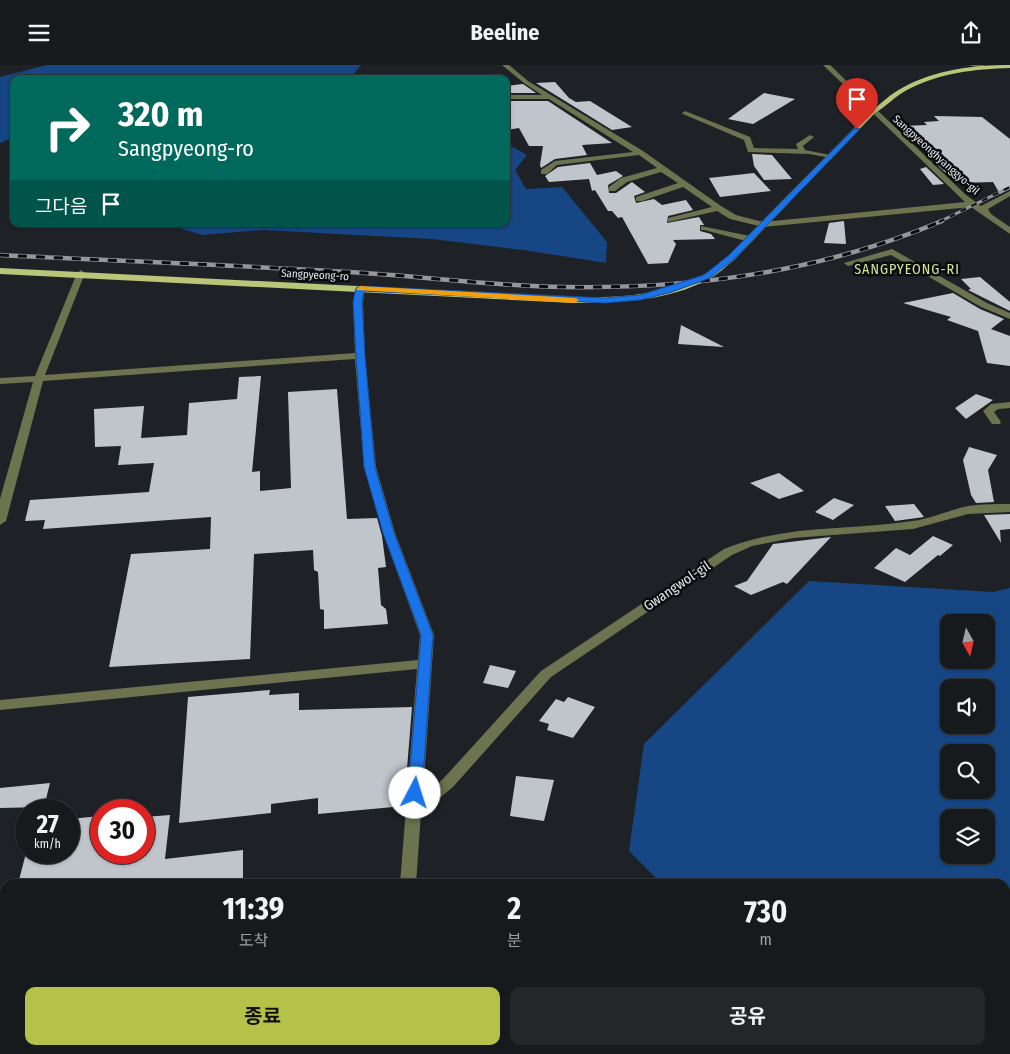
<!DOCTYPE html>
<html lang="ko">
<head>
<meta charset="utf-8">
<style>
	:root { --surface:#161a1d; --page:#23272a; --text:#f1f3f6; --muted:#9ea1a4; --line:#35383b; --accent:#b4c24a }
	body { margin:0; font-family:"Fira Sans Condensed","Noto Sans KR",sans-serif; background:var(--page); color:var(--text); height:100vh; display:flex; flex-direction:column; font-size:19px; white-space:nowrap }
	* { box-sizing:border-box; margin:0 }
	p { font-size:16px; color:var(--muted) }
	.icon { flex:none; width:28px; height:28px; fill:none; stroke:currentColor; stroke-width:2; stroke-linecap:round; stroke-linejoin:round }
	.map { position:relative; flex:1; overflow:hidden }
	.panel { position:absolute; left:0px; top:814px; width:1010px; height:176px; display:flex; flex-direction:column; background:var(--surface); border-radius:15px 15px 0 0; box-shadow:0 1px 4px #0004,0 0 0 1px var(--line) }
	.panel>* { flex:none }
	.banner { position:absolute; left:10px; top:10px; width:500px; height:152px; border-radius:10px; box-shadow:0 1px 4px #0004,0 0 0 1px var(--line); background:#00695c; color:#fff; overflow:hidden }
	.needle { width:32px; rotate:172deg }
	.fabs { position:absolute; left:940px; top:549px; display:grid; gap:10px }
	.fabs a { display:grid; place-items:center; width:55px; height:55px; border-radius:10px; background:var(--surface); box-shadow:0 1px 4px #0004,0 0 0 1px var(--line); font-size:25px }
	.speed { position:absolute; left:15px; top:734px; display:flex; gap:10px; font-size:25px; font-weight:700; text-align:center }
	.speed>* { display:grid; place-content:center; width:65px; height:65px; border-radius:50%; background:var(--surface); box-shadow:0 1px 4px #0004,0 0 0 1px var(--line); line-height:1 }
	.speed small { font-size:12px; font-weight:400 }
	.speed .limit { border:8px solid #d22; background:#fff; color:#111 }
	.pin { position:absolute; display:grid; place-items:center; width:42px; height:42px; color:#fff; margin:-51px -21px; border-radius:50% 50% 50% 0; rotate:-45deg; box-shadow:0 0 5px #0007 }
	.pin .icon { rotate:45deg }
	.me { position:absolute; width:55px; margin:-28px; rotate:5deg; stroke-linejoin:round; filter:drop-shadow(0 0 4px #0008) }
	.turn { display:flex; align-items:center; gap:18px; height:105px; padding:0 25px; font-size:22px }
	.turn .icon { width:65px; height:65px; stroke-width:2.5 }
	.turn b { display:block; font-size:35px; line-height:42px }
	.then { display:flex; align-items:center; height:48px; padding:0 25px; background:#0003; gap:10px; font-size:19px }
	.eta { display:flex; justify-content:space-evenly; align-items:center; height:85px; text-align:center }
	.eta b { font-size:30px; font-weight:700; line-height:35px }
	.primary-button { display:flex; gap:10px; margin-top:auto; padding:10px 25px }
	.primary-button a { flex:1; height:58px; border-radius:10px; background:var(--accent); color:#111; font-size:20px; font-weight:700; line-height:58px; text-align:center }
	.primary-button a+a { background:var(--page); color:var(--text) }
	header { display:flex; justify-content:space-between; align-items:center; height:65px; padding:0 25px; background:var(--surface); font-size:22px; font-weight:700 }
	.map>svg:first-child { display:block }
</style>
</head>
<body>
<header><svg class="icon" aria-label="menu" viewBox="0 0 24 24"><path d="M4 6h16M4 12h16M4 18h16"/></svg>Beeline<svg class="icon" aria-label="share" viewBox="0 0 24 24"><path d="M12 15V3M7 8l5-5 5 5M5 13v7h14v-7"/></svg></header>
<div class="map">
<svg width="1010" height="989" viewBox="0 0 1010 989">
	<rect width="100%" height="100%" fill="#1e2227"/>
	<path fill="#164684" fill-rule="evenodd" d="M 47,0 L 361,0 L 350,14 L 14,14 L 14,72 L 0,78 L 0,12 Z
		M 506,78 L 527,90 L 515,105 L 526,124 L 562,122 L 607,177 L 606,198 L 530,186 L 432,174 L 263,165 L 202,170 L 167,159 L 506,159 Z
		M 809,516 L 993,527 L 1010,523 L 1010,833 L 1005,835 L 1005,819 L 662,819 L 629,786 L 644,679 ZM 949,558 L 986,558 L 986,595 L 949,595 ZM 949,622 L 986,622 L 986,660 L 949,660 ZM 949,688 L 986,688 L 986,725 L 949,725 ZM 949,752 L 986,752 L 986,790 L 949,790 Z"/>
	<path fill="#c0c5cc" d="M 555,17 L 569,33 L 576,37 L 590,36 L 632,62 L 612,65 L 536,18 Z
		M 523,19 L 536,28 L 506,28 L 506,21 Z
		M 764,28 L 795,34 L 753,59 L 728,54 Z
		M 506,36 L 548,36 L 612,78 L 582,80 L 587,90 L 555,94 L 541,103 L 540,100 L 543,81 L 529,81 L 519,63 L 506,65 Z
		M 934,51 L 982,52 L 1010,74 L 1010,124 L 1000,129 L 993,117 L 957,118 L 935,98 L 940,96 L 902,61 L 927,60 L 924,57 L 939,56 Z
		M 752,89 L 772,90 L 792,114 L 764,115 L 754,101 Z
		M 590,98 L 597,110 L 616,106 L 623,111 L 608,120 L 609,128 L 616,128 L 632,117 L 645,127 L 634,131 L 636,138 L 654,134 L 662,140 L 686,135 L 693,145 L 668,151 L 667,158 L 699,152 L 704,160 L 700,160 L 700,166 L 711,169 L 715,174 L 673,175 L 676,179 L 668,198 L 648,199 L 622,152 L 618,153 L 612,146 L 608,146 L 595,125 L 592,126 L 589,114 L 549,117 L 545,111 L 558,102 Z
		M 926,102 L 944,119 L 933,120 L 920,104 Z
		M 754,108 L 771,126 L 720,132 L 709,113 Z
		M 844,156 L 846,179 L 824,178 L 829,158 Z
		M 980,212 L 1010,237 L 1010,246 L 968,225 L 971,224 L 961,214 Z
		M 953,228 L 980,244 L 1004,254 L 991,264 L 1010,271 L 1010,301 L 987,298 L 978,266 L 947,255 L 951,252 L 903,238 Z
		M 681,260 L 724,282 L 678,279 Z
		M 261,311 L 252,407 L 260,406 L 260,426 L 291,423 L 288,327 L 337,324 L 347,454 L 377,453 L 382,471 L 386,502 L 378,503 L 381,540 L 386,544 L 388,559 L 324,564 L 324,545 L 320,544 L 318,507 L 314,505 L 313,485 L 254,489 L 250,594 L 109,602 L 131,489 L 210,484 L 211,452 L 43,464 L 45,455 L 25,456 L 30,435 L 149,427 L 154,398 L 118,400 L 121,381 L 95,382 L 94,344 L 144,341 L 141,373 L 187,370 L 189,338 L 237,334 L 239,312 Z
		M 976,329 L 993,335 L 966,354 L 955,343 Z
		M 969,382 L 997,390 L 988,405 L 994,437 L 976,438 L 971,430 L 963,395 Z
		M 779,408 L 804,426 L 779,434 L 750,418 Z
		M 834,433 L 854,440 L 833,455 L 815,447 Z
		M 914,439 L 924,452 L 895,456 L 885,441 Z
		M 1010,449 L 1010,464 L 1000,465 L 1001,478 L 984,450 Z
		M 933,471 L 953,480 L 940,491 L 938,490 L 905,517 L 874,503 L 896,483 L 910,490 Z
		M 831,472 L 787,519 L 783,517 L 751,530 L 734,521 L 747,516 L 773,479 Z
		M 490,600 L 516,606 L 508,623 L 483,618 Z
		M 270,625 L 269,630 L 299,628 L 299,645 L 412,642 L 404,741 L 318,749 L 318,733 L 271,739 L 271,748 L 179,758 L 188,632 Z
		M 568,632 L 595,642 L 573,673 L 547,665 L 549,659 L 539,656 L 556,634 L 564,637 Z
		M 516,711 L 554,715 L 544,756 L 510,751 Z
		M 50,718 L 44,742 L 0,743 L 0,723 Z
		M 170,750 L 165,794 L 243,785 L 243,819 L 97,819 L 98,813 L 18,819 L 26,788 L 69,788 L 69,754 L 101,751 L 101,788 L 144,788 L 144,752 Z"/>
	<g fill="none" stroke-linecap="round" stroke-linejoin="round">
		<path fill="#6d724f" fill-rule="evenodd" d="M 502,0 L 509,0 L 528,16 L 643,86 L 721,141 L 736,150 L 763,157 L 965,137 L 823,0 L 830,0 L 966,130 L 981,141 L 1010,126 L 1010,131 L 988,144 L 991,149 L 1010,162 L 1010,169 L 971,142 L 763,162 L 730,154 L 717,146 L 668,157 L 668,153 L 712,142 L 683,122 L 642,136 L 636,136 L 636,132 L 678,118 L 661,107 L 627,117 L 615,126 L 609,126 L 609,122 L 621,113 L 657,103 L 639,90 L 557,100 L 547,109 L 541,109 L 541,105 L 555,96 L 633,87 L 549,34 L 506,34 L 506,30 L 542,30 L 524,18 Z
			M 968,0 L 983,0 L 987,2 L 984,4 Z
			M 685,46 L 750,72 L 754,83 L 798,84 L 796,79 L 810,70 L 814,72 L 803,81 L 805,85 L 835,91 L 831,93 L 809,89 L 748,87 L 744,75 L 683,49 L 682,48 Z
			M 701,161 L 750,171 L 754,174 L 750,177 L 704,165 L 701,165 Z
			M 892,184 L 987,238 L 1010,248 L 1010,254 L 981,242 L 891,190 L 848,201 L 844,198 Z
			M 81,205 L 85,208 L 45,310 L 355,288 L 353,237 L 357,221 L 365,223 L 363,237 L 365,291 L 376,402 L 395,468 L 434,570 L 423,730 L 443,714 L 541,606 L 724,484 C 785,459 848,466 912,456 C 931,454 949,445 968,441 C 982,439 996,439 1010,439 L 1010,447 L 968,449 L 913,464 L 793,473 L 752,481 L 732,490 L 551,612 L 453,722 L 421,748 L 416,819 L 400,819 L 417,604 L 0,645 L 0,635 L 418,595 L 420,570 L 383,468 L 364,402 L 355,294 L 43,316 L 6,456 L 0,460 L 0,434 L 33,317 L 0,319 L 0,313 L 35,311 L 77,208 Z
			M 1010,337 L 1010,343 L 998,344 L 994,347 L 1001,357 L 1000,359 L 992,359 L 983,346 L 991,339 Z
			M 0,966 L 5,966 L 5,982 L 0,982 Z
			M 428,985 L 448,985 L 449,989 L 429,989 Z"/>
		<path fill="#b9c579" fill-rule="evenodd" d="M 1010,0 L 1010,3 C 975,4 939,8 907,25 C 895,31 887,41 875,48 L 734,195 C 726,201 719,209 709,214 C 668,236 619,238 573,238 L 0,209 L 0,203 L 573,232 C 617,233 663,231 703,210 C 712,205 720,197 728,191 L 871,46 C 881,39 890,29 902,23 C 934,5 973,0 1010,0 Z"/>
		<g stroke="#94979b" stroke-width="3">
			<path id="rail-far1" d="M 939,157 L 1010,122"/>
		</g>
		<g stroke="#94979b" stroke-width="4.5">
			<path id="rail" d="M 0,190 C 116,196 233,200 349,207 C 420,211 492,221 563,222 C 694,224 821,207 942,156"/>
		</g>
		<use href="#rail-far1" stroke="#0a0b0e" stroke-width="2" stroke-dasharray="6" stroke-linecap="butt"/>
		<use href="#rail" stroke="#0a0b0e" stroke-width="3" stroke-dasharray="9" stroke-linecap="butt"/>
	</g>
	<path fill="#1a73e8" stroke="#114b97" d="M 855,63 L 860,64 L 734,194 L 710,213 L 672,227 L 640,235 L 605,238 L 364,226 L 362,237 L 365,291 L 375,402 L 394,468 L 433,570 L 422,728 L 420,731 L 410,731 L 408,728 L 421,570 L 383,468 L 364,402 L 356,291 L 353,237 L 356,223 L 360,221 L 605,233 L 640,230 L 704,210 L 728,191 Z"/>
	<path fill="#f59e0b" d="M 360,221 L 575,233 L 579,235 L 575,238 L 357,225 L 356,224 Z"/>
	<g text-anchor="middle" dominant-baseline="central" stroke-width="5" stroke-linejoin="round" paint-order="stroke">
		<g font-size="11" fill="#e6e8ec" stroke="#0a0b0e">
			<text transform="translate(936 90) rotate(42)">Sangpyeonghyanggyo-gil</text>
			<text transform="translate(315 210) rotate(3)">Sangpyeong-ro</text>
		</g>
		<g font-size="14" letter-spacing="1" fill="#d8e497" stroke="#0a0b0e">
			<text x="907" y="204">SANGPYEONG-RI</text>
		</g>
		<g font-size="14" fill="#e6e8ec" stroke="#0a0b0e">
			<text transform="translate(677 521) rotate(-34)">Gwangwol-gil</text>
		</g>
	</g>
</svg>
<div class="fabs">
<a><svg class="needle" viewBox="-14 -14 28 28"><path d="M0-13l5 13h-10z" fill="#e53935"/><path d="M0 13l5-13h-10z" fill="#9ea1a4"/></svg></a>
<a><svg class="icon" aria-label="sound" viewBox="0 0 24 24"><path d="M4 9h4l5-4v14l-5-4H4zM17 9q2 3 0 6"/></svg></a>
<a><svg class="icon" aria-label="search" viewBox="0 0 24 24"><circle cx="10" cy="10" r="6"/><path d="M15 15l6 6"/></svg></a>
<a><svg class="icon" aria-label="layers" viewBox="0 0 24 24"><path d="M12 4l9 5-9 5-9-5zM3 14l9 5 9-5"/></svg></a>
</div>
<div class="speed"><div>27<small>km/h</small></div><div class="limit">30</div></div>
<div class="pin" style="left:857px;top:64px;background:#d93025"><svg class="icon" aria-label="arrive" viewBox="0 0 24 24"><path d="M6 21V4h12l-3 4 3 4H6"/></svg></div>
<svg class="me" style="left:415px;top:728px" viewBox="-20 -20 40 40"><circle r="19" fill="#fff"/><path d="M0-13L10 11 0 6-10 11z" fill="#1a73e8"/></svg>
<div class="banner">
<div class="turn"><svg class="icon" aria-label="right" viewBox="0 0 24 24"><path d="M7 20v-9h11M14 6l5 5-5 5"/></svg><div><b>320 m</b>Sangpyeong-ro</div></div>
<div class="then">그다음<svg class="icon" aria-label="arrive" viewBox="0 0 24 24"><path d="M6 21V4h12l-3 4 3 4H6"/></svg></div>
</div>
<section class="panel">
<div class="eta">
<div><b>11:39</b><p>도착</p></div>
<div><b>2</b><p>분</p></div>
<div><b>730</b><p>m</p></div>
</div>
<div class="primary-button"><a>종료</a><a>공유</a></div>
</section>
</div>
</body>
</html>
